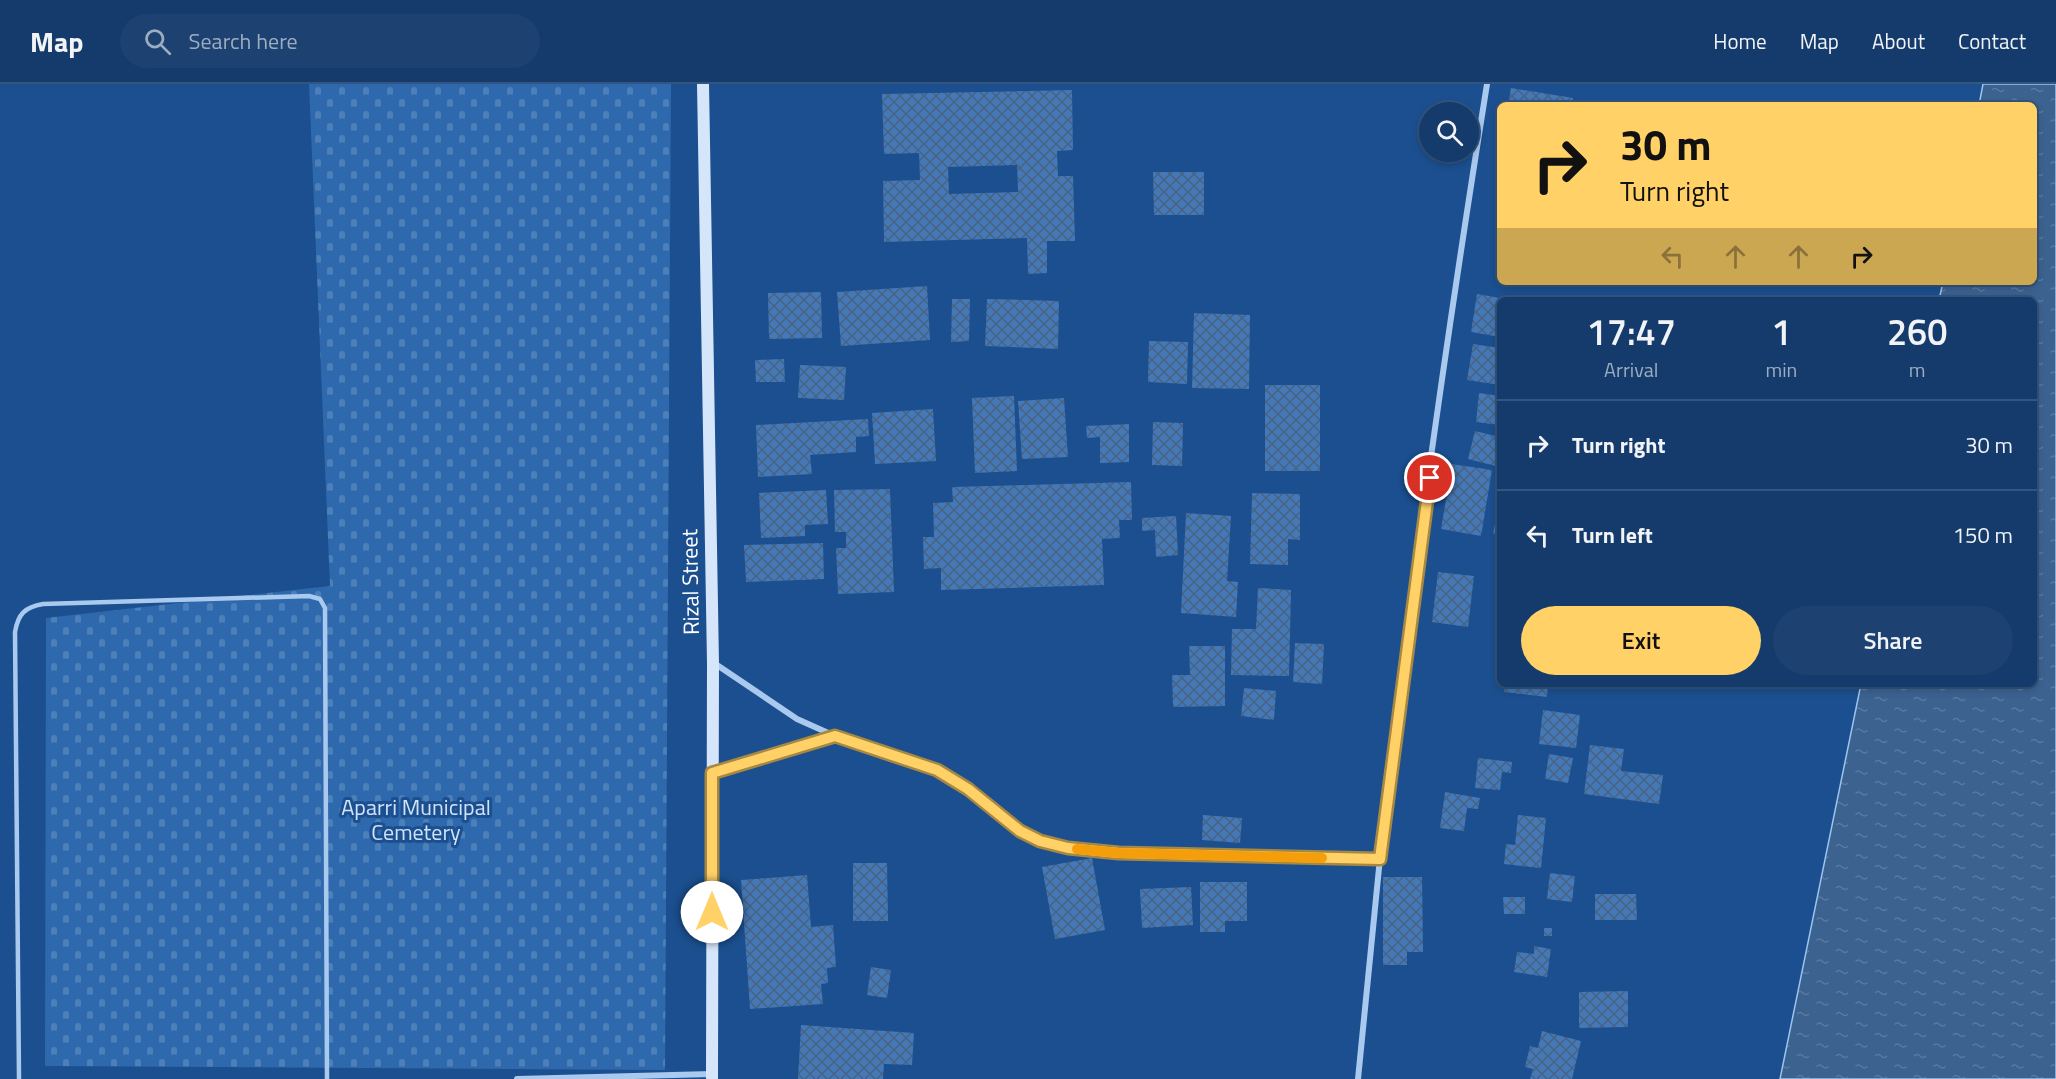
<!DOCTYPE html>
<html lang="en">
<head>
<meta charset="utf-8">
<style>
	:root { --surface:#143b6b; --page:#1d4271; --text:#f1f3f6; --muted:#9dadc1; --line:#33557e; --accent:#ffd166 }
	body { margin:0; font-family:"Titillium Web",sans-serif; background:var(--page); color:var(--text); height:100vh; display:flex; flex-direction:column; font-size:22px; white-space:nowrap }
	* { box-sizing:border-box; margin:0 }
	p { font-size:20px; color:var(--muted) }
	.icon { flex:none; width:33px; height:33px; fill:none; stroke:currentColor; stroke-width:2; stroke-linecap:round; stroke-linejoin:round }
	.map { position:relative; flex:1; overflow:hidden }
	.details { position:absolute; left:1497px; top:213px; width:540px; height:390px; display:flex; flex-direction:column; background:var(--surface); border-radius:9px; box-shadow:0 3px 9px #0003,0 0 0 2px var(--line) }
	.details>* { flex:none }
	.guide { position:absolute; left:1497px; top:18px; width:540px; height:183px; border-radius:9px; box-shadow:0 3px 9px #0003,0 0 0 2px var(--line); background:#ffd166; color:#111; overflow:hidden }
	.tools { position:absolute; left:1419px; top:18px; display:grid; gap:12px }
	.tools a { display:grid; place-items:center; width:60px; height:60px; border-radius:50%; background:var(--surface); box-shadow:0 3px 9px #0003,0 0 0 2px var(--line); font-size:30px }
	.pin { position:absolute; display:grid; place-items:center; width:51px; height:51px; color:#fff; margin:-26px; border:3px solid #fff; border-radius:50%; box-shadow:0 2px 6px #0007 }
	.me { position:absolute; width:66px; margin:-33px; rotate:0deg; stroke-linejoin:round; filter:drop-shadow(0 0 4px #0008) }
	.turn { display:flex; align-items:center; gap:21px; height:126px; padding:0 24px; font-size:27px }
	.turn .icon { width:78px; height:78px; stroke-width:2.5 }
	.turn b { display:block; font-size:42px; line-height:51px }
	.lanes { display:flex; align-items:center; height:57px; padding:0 24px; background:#0003; justify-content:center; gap:30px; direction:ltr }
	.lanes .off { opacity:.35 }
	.eta { display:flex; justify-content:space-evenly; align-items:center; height:102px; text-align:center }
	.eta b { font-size:36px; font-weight:600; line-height:42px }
	.cta { display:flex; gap:12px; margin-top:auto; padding:12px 24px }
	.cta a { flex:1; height:69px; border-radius:36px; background:var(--accent); color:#111; font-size:24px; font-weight:600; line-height:69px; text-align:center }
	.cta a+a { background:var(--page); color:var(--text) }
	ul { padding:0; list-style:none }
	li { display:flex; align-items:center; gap:18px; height:90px; padding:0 24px; border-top:2px solid var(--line) }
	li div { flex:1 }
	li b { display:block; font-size:22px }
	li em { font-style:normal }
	header { display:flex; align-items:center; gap:36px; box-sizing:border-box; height:84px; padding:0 30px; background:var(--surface); border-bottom:2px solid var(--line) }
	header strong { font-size:28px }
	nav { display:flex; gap:33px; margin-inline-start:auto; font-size:21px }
	.search { width:420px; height:54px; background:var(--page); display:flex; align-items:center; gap:15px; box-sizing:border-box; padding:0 21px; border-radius:33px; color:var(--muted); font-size:22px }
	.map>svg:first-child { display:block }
</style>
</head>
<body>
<header>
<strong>Map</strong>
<div class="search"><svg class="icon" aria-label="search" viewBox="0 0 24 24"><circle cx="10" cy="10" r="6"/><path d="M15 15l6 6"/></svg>Search here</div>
<nav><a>Home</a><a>Map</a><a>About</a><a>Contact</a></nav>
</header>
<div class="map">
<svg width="2056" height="995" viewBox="0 0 2056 995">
	<defs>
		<pattern id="cemetery-stones" width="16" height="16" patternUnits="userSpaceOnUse" patternTransform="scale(1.5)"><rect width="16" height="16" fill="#2e69ad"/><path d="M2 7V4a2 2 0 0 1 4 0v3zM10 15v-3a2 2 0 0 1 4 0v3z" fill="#4d80b9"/></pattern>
		<pattern id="water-ripples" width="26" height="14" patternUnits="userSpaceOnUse" patternTransform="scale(1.5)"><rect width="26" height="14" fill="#3c6290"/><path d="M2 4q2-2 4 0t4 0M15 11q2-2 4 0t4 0" fill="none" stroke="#597aa1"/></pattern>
		<pattern id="building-cross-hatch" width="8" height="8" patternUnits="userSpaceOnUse" patternTransform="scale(1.5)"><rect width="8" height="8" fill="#4478b7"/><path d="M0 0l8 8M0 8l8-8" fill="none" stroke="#486282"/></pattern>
	</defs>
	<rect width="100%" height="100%" fill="#1b4f8f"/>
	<path fill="url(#cemetery-stones)" d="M 309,0 L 671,0 L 665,986 L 45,982 L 46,534 L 330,502 Z"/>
	<path fill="url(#water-ripples)" stroke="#9cc4f0" stroke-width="1.5" d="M 1983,0 L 2056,0 L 2056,995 L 1780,995 L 1861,600 L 2034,600 L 2034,216 L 1939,216 L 1943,198 L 2034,198 L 2034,21 L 1979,21 Z"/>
	<path fill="url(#building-cross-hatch)" fill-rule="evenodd" d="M 1511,4 L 1573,14 L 1572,21 L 1508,21 Z
		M 1072,6 L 1073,66 L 1057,67 L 1058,92 L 1073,92 L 1075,157 L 1047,157 L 1047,189 L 1028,190 L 1027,154 L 884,158 L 883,97 L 920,96 L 919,69 L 884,70 L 882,10 ZM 1017,81 L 1018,108 L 949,110 L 948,83 Z
		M 1153,88 L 1204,88 L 1204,131 L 1154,131 Z
		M 927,202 L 930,256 L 841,262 L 837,208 Z
		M 821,208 L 822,254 L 769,255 L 768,209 Z
		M 1477,210 L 1506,215 L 1500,216 L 1500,253 L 1471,248 Z
		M 1573,213 L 1596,214 L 1596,216 L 1572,216 Z
		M 952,215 L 970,215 L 969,257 L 951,258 Z
		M 987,215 L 1059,217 L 1058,265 L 985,262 Z
		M 1194,229 L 1250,231 L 1249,305 L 1192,304 Z
		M 1149,257 L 1188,258 L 1187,300 L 1148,298 Z
		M 1473,260 L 1500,264 L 1500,301 L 1467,296 Z
		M 784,275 L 785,298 L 756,298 L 755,276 Z
		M 800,281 L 846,283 L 844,316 L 798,314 Z
		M 1265,301 L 1320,301 L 1320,387 L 1265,387 Z
		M 1479,309 L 1500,312 L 1500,341 L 1476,338 Z
		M 1014,312 L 1017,387 L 975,389 L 972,314 Z
		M 1064,314 L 1068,373 L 1022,375 L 1018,317 Z
		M 933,325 L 936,377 L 875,380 L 872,329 Z
		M 868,335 L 869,352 L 856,353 L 856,368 L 810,371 L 812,390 L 758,393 L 756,341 Z
		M 1153,338 L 1183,339 L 1182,382 L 1152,381 Z
		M 1129,340 L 1129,378 L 1100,379 L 1100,353 L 1087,354 L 1086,342 Z
		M 1475,347 L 1500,353 L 1500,383 L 1468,375 Z
		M 1452,380 L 1492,386 L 1481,452 L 1441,445 Z
		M 1131,398 L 1132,436 L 1119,436 L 1120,454 L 1102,455 L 1104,501 L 941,506 L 941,484 L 924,485 L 923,453 L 934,453 L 933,419 L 953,418 L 952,403 Z
		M 890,405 L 894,508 L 838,510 L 836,464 L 846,464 L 846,448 L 835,448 L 834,406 Z
		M 826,406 L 828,440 L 805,441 L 805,452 L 761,454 L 759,409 Z
		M 1252,409 L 1300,410 L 1300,456 L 1288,455 L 1288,481 L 1250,480 Z
		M 1499,420 L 1500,420 L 1500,451 L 1493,450 Z
		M 1186,429 L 1231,432 L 1227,497 L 1238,498 L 1236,533 L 1181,529 Z
		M 1176,432 L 1178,471 L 1156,473 L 1155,446 L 1142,447 L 1142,434 Z
		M 823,459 L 824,495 L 746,498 L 744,461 Z
		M 1438,488 L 1474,492 L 1468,543 L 1432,538 Z
		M 1258,504 L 1291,506 L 1289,592 L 1231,591 L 1232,545 L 1256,545 Z
		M 1295,559 L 1324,560 L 1322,600 L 1293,598 Z
		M 1189,562 L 1225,562 L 1225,622 L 1173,623 L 1172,591 L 1190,591 Z
		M 1505,600 L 1548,600 L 1547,613 L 1504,608 Z
		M 1244,604 L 1276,607 L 1274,636 L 1241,632 Z
		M 1543,626 L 1580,631 L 1576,664 L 1539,660 Z
		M 1590,661 L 1624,665 L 1621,687 L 1663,691 L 1659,720 L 1584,710 Z
		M 1549,670 L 1573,674 L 1568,699 L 1545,695 Z
		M 1478,674 L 1512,678 L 1511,689 L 1502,688 L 1500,706 L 1475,704 Z
		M 1445,708 L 1480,714 L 1478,725 L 1467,724 L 1464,747 L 1440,744 Z
		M 1203,731 L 1242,734 L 1240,759 L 1202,756 Z
		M 1518,731 L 1546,734 L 1541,784 L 1504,780 L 1506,760 L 1515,761 Z
		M 1092,774 L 1105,846 L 1055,855 L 1042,783 Z
		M 853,779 L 887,779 L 888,837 L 853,837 Z
		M 1550,789 L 1575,792 L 1572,818 L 1547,815 Z
		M 807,791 L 811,843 L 833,841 L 836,883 L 827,884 L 828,899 L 821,900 L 823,920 L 750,925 L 741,796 Z
		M 1383,793 L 1422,793 L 1423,868 L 1407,868 L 1407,881 L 1383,881 Z
		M 1200,798 L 1247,798 L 1247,837 L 1225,837 L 1225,848 L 1200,848 Z
		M 1191,803 L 1193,841 L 1142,844 L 1140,805 Z
		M 1595,810 L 1636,810 L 1637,836 L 1595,836 Z
		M 1503,813 L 1525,813 L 1525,830 L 1504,830 Z
		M 1544,844 L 1552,844 L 1552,852 L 1544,852 Z
		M 1534,862 L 1551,865 L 1547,893 L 1514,888 L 1517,868 L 1534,870 Z
		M 871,883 L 891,886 L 887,914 L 867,911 Z
		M 1628,907 L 1628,943 L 1579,944 L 1579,908 Z
		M 801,941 L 914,949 L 912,981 L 884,980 L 883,995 L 798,995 Z
		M 1542,947 L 1581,957 L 1572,995 L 1530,995 L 1533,985 L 1525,983 L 1530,962 L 1538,964 Z"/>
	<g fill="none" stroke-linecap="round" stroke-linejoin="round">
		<path stroke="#a9c9ee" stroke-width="4.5" d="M 19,995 L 15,548 C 18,530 25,523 43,520 L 309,512 L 320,515 L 325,524 L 327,995"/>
		<path stroke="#a9c9ee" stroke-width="6" d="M 714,579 L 797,635 L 835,652 L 937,686 L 968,705 L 1020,747 L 1040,757 L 1068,764 L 1120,769 L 1380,775
			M 713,689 L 835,652
			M 517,995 L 712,990
			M 1358,995 C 1366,921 1372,848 1380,774 C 1409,516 1446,257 1487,0"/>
		<path stroke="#d6e6fa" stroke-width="12" d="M 703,0 L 713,579 L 712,995"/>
	</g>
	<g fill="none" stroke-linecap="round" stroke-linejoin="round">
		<g stroke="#a68842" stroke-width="15">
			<path id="route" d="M 712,828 L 712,689 L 835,652 L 937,686 L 968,705 L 1020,747 L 1040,757 L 1068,764 L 1119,769 L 1380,775 L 1430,394"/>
		</g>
		<use href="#route" stroke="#ffd166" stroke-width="10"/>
		<path stroke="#f59e0b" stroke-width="10" d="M 1077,765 L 1119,769 L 1322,774"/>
	</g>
	<g text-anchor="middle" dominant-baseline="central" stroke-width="6" stroke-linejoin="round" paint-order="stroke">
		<g font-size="22" fill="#fff" stroke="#1b4f8f">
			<text transform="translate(690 498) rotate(-91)">Rizal Street</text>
		</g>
		<g font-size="22" fill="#cfe3fa" stroke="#1b4f8f">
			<text x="416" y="723">Aparri Municipal<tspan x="416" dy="25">Cemetery</tspan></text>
		</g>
	</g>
</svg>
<div class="tools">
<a><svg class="icon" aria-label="search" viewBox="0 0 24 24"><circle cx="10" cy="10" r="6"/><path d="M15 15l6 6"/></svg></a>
</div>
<div class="pin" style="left:1430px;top:394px;background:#d93025"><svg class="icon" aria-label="arrive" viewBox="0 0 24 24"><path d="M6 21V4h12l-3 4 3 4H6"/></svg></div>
<svg class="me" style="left:712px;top:828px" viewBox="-20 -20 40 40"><circle r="19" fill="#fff"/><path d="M0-13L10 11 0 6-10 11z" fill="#ffd166"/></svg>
<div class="guide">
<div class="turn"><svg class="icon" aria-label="right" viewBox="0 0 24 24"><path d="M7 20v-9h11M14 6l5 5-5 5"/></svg><div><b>30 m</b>Turn right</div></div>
<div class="lanes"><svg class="icon off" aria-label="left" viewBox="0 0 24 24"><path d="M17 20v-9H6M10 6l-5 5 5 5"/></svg><svg class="icon off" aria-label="ahead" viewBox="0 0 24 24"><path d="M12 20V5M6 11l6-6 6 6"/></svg><svg class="icon off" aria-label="ahead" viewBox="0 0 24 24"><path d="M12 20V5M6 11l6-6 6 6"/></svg><svg class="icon" aria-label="right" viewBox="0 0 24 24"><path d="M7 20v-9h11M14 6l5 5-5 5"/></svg></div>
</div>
<section class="details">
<div class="eta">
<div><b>17:47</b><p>Arrival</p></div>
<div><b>1</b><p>min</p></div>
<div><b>260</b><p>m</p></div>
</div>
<ul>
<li><svg class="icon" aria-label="right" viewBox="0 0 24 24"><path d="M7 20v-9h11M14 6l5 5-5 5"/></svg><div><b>Turn right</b></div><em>30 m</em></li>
<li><svg class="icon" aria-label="left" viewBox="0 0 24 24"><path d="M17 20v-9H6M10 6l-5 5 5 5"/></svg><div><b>Turn left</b></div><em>150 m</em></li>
</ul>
<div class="cta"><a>Exit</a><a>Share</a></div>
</section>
</div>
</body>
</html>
